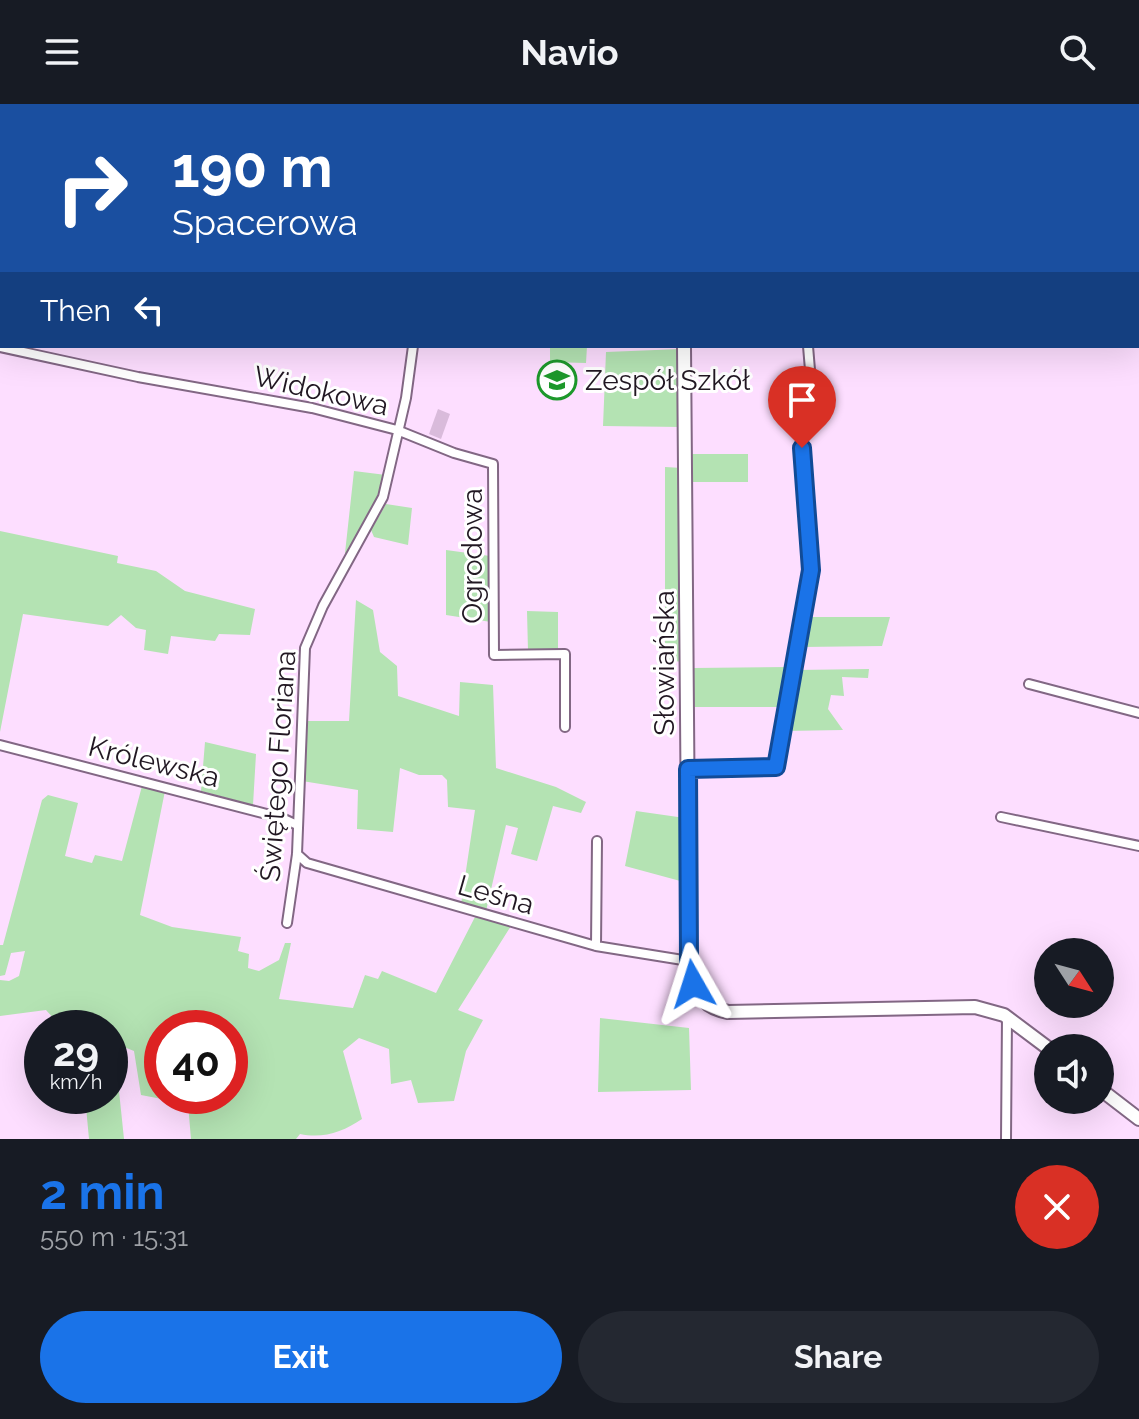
<!DOCTYPE html>
<html lang="en">
<head>
<meta charset="utf-8">
<style>
	:root { --surface:#171b24; --page:#242831; --text:#f1f3f6; --muted:#9ea1a6; --accent:#1a73e8 }
	body { margin:0; font-family:Raleway,sans-serif; background:var(--page); color:var(--text); height:100vh; display:flex; flex-direction:column; font-size:30px; white-space:nowrap }
	* { box-sizing:border-box; margin:0 }
	p { font-size:26px; color:var(--muted) }
	.icon { flex:none; width:44px; height:44px; fill:none; stroke:currentColor; stroke-width:2; stroke-linecap:round; stroke-linejoin:round }
	.map { position:relative; height:1035px; overflow:hidden }
	.side { display:flex; flex-direction:column; background:var(--surface); flex:1 }
	.side>* { flex:none }
	.hud { position:absolute; left:0px; top:0px; width:1140px; height:244px; box-shadow:0 8px 32px #0002; background:#1a4fa0; color:#fff; overflow:hidden }
	.needle { width:52px; rotate:126deg }
	.buttons { position:absolute; left:1034px; top:834px; display:grid; gap:16px }
	.buttons a { display:grid; place-items:center; width:80px; height:80px; border-radius:50%; background:var(--surface); box-shadow:0 8px 32px #0002; font-size:40px }
	.speed { position:absolute; left:24px; top:906px; display:flex; gap:16px; font-size:40px; font-weight:700; text-align:center }
	.speed>* { display:grid; place-content:center; width:104px; height:104px; border-radius:50%; background:var(--surface); box-shadow:0 8px 32px #0002; line-height:1 }
	.speed small { font-size:20px; font-weight:400 }
	.speed .limit { border:12px solid #d22; background:#fff; color:#111 }
	.pin { position:absolute; display:grid; place-items:center; width:68px; height:68px; color:#fff; margin:-82px -34px; border-radius:50% 50% 50% 0; rotate:-45deg; box-shadow:0 0 8px #0007 }
	.pin .icon { rotate:45deg }
	.me { position:absolute; width:88px; margin:-44px; rotate:354deg; stroke-linejoin:round; filter:drop-shadow(0 0 6px #0008) }
	.turn { display:flex; align-items:center; gap:28px; height:168px; padding:0 40px; font-size:36px }
	.turn .icon { width:104px; height:104px; stroke-width:2.5 }
	.turn b { display:block; font-size:56px; line-height:68px }
	.then { display:flex; align-items:center; height:76px; padding:0 40px; background:#0003; gap:16px; font-size:30px }
	.round { display:grid; place-items:center; flex:none; width:84px; height:84px; border-radius:42px; background:var(--page) }
	.summary { display:flex; align-items:center; justify-content:space-between; height:136px; padding:0 40px }
	h1 { font-size:48px; font-weight:700; line-height:60px; color:var(--accent) }
	.button { display:flex; gap:16px; margin-top:auto; padding:16px 40px }
	.button a { flex:1; height:92px; border-radius:48px; background:var(--accent); color:#fff; font-size:32px; font-weight:700; line-height:92px; text-align:center }
	.button a+a { background:var(--page); color:var(--text) }
	header { display:flex; justify-content:space-between; align-items:center; height:104px; padding:0 40px; background:var(--surface); font-size:36px; font-weight:700 }
	.map>svg:first-child { display:block }
</style>
</head>
<body>
<header><svg class="icon" aria-label="menu" viewBox="0 0 24 24"><path d="M4 6h16M4 12h16M4 18h16"/></svg>Navio<svg class="icon" aria-label="search" viewBox="0 0 24 24"><circle cx="10" cy="10" r="6"/><path d="M15 15l6 6"/></svg></header>
<div class="map">
<svg width="1139" height="1035" viewBox="0 0 1139 1035">
	<rect width="100%" height="100%" fill="#fddeff"/>
	<path fill="#b4e3b3" fill-rule="evenodd" d="M 0,0 L 244,0 L 252,2 L 2,2 L 2,182 Z
		M 550,242 L 587,242 L 586,259 L 550,258 Z
		M 681,245 L 682,323 L 603,322 L 606,248 Z
		M 692,350 L 748,350 L 748,378 L 692,378 Z
		M 665,363 L 682,364 L 683,558 L 665,556 Z
		M 354,367 L 386,371 L 379,392 L 350,450 L 345,449 Z
		M 386,400 L 412,404 L 408,441 L 374,433 L 371,426 Z
		M 0,427 L 118,452 L 117,459 L 156,467 L 185,487 L 255,505 L 250,531 L 219,530 L 215,537 L 171,532 L 168,550 L 144,546 L 146,526 L 136,524 L 121,511 L 108,522 L 23,510 L 0,628 Z
		M 446,446 L 490,452 L 491,518 L 446,511 Z
		M 356,496 L 373,506 L 380,548 L 397,562 L 398,592 L 459,612 L 460,578 L 493,581 L 496,664 L 556,683 L 586,698 L 581,709 L 553,702 L 537,757 L 511,750 L 518,724 L 506,721 L 486,807 L 461,800 L 475,706 L 448,703 L 447,676 L 442,671 L 419,671 L 400,664 L 393,728 L 357,725 L 358,686 L 302,677 L 305,617 L 349,617 Z
		M 527,507 L 558,508 L 558,547 L 528,547 Z
		M 808,513 L 890,513 L 882,542 L 802,543 Z
		M 791,563 L 783,603 L 694,603 L 694,564 Z
		M 869,565 L 868,574 L 842,573 L 844,592 L 831,591 L 828,605 L 843,626 L 784,627 L 796,566 Z
		M 205,638 L 256,650 L 253,701 L 201,687 Z
		M 142,682 L 165,687 L 140,811 L 172,823 L 241,833 L 238,847 L 249,850 L 248,864 L 259,867 L 279,856 L 285,839 L 291,839 L 279,895 L 353,904 L 365,871 L 378,875 L 382,867 L 436,889 L 475,813 L 511,822 L 458,906 L 483,916 L 466,947 L 454,997 L 418,999 L 411,976 L 391,980 L 389,945 L 359,934 L 343,947 L 362,1015 C 343,1028 323,1035 300,1030 L 296,1035 L 191,1035 L 188,1000 L 141,991 L 134,947 L 114,939 L 124,1035 L 89,1035 L 85,992 L 110,992 L 110,924 C 80,924 67,931 46,906 L 0,912 L 0,876 L 9,877 L 19,872 L 25,847 L 11,849 L 5,871 L 0,872 L 0,841 L 3,841 L 42,696 L 48,691 L 78,699 L 65,752 L 92,759 L 95,751 L 122,757 ZM 162,924 L 230,924 L 230,992 L 162,992 Z
		M 636,707 L 685,714 L 684,778 L 625,762 Z
		M 600,914 L 689,924 L 691,986 L 598,988 Z"/>
	<path fill="#d9bbdb" d="M 438,305 L 450,310 L 441,335 L 429,330 Z"/>
	<g fill="none" stroke-linecap="round" stroke-linejoin="round">
		<g stroke="#826784" stroke-width="12">
			<path id="street" d="M 255,2 L 255,0
				M 0,243 L 138,273 L 312,304 L 397,326 L 454,349 L 493,360 L 494,551 L 565,550 L 565,623
				M 1029,580 L 1139,609
				M 0,641 L 282,714 L 297,721
				M 688,665 L 776,663 L 811,466 L 802,344 L 811,278 L 808,242
				M 1001,713 L 1139,742
				M 297,750 L 307,759 L 596,842 L 689,857
				M 287,819 L 297,750 L 305,544 L 323,502 L 383,393 L 406,294 L 413,242
				M 596,842 L 597,737
				M 1006,1035 L 1007,913"/>
		</g>
		<g stroke="#826784" stroke-width="16">
			<path id="secondary" d="M 576,2 L 576,0
				M 684,242 L 689,857 C 693,883 699,903 728,908 L 975,903 L 1004,911 L 1048,944
				M 1100,985 L 1139,1015"/>
		</g>
		<use href="#street" stroke="#fff" stroke-width="8"/>
		<use href="#secondary" stroke="#fff" stroke-width="12"/>
	</g>
	<g fill="none" stroke-linecap="round" stroke-linejoin="round">
		<g stroke="#114b97" stroke-width="20">
			<path id="route" d="M 693,880 L 689,857 L 688,665 L 776,663 L 811,466 L 802,344"/>
		</g>
		<use href="#route" stroke="#1a73e8" stroke-width="14"/>
	</g>
	<defs>
		<g id="school-ring" transform="scale(2)"><circle r="9.5" fill="#fff" stroke="#1d982b" stroke-width="1.5"/><path d="M0-5L7-2L0 1L-7-2ZM-4 1L0 2.5L4 1V4Q0 6-4 4Z" fill="#1d982b"/></g>
	</defs>
	<g fill-rule="evenodd">
		<use href="#school-ring" x="557" y="276"/>
	</g>
	<g text-anchor="middle" dominant-baseline="central" stroke-width="6" stroke-linejoin="round" paint-order="stroke">
		<g font-size="28" fill="#211722" stroke="#fff" text-anchor="start">
			<text x="585" y="276">Zespół Szkół</text>
		</g>
		<g font-size="28" fill="#211722" stroke="#fff">
			<text transform="translate(321 287) rotate(13)">Widokowa</text>
			<text transform="translate(472 452) rotate(-90)">Ogrodowa</text>
			<text transform="translate(664 559) rotate(-90)">Słowiańska</text>
			<text transform="translate(154 658) rotate(14)">Królewska</text>
			<text transform="translate(278 662) rotate(-86)">Świętego Floriana</text>
			<text transform="translate(496 791) rotate(16)">Leśna</text>
		</g>
	</g>
</svg>
<div class="buttons">
<a><svg class="needle" viewBox="-14 -14 28 28"><path d="M0-13l5 13h-10z" fill="#e53935"/><path d="M0 13l5-13h-10z" fill="#9ea1a6"/></svg></a>
<a><svg class="icon" aria-label="sound" viewBox="0 0 24 24"><path d="M4 9h4l5-4v14l-5-4H4zM17 9q2 3 0 6"/></svg></a>
</div>
<div class="speed"><div>29<small>km/h</small></div><div class="limit">40</div></div>
<div class="pin" style="left:802px;top:344px;background:#d93025"><svg class="icon" aria-label="arrive" viewBox="0 0 24 24"><path d="M6 21V4h12l-3 4 3 4H6"/></svg></div>
<svg class="me" style="left:693px;top:880px" viewBox="-20 -20 40 40"><path d="M0-17L14 15 0 8-14 15z" fill="#1a73e8" stroke="#fff" stroke-width="4"/></svg>
<div class="hud">
<div class="turn"><svg class="icon" aria-label="right" viewBox="0 0 24 24"><path d="M7 20v-9h11M14 6l5 5-5 5"/></svg><div><b>190 m</b>Spacerowa</div></div>
<div class="then">Then<svg class="icon" aria-label="left" viewBox="0 0 24 24"><path d="M17 20v-9H6M10 6l-5 5 5 5"/></svg></div>
</div>
</div>
<section class="side">
<div class="summary"><div><h1>2 min</h1><p>550 m · 15:31</p></div><a class="round" style="background:#d93025;color:#fff"><svg class="icon" aria-label="close" viewBox="0 0 24 24"><path d="M6 6l12 12M18 6L6 18"/></svg></a></div>
<div class="button"><a>Exit</a><a>Share</a></div>
</section>
</body>
</html>
